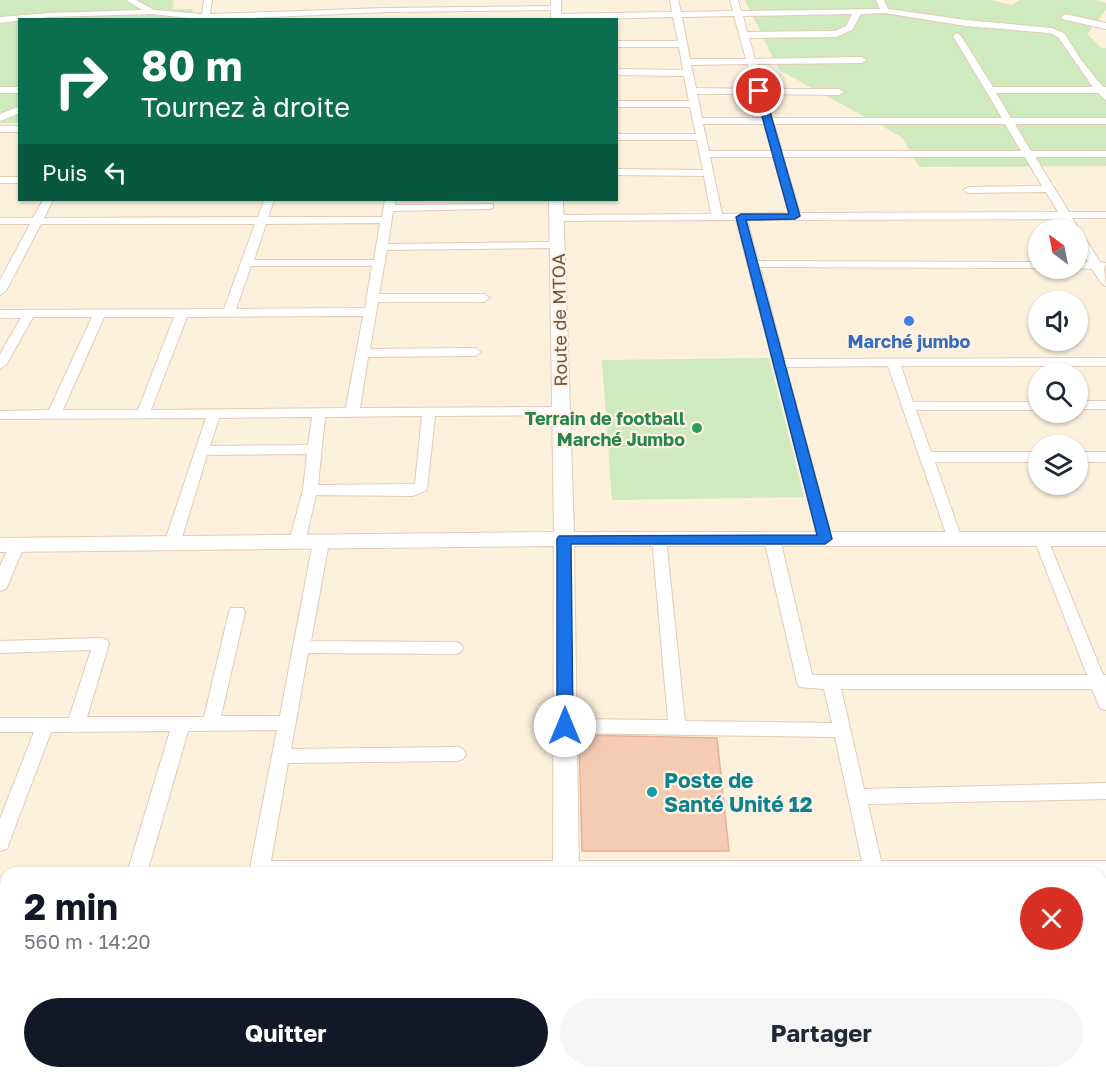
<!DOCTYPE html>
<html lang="fr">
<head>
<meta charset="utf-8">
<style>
	:root { --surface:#fff; --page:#f6f6f7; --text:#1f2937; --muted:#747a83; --accent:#111827 }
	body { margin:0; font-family:"Golos Text",sans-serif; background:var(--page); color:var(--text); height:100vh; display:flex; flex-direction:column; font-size:22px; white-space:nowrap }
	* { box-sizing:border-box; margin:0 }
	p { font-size:20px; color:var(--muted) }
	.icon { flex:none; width:33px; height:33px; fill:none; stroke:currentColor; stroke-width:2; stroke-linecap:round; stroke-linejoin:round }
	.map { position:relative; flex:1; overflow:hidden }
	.side { position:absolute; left:0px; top:867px; width:1107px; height:212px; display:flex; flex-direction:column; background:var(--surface); border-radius:18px 18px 0 0; box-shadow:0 2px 4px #0004 }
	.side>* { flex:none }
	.banner { position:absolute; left:18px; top:18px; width:600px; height:183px; border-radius:0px; box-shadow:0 2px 4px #0004; background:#0b6e4f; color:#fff; overflow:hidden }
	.needle { width:39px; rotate:328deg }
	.buttons { position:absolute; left:1028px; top:219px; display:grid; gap:12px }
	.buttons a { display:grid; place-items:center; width:60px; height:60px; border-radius:50%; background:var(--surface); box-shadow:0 2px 4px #0004; font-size:30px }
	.pin { position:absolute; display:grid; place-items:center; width:51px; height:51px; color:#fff; margin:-26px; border:3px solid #fff; border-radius:50%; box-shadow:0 2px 6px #0007 }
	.me { position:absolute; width:66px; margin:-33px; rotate:0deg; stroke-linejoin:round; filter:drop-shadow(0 0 4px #0008) }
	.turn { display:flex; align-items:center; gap:21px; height:126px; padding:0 24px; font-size:27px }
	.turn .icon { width:78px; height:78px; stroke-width:2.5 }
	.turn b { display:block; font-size:42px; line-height:51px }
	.then { display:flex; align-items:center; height:57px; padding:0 24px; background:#0003; gap:12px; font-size:22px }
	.round { display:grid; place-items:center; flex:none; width:63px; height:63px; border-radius:32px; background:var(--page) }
	.summary { display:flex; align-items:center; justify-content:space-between; height:102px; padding:0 24px }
	h1 { font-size:36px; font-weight:700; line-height:45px; color:var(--accent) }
	.button { display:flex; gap:12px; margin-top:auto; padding:12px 24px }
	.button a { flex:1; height:69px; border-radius:36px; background:var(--accent); color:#fff; font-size:24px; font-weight:700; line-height:69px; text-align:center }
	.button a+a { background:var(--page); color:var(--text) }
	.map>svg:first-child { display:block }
</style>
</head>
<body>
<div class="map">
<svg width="1106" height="1078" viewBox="0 0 1106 1078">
	<rect width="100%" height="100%" fill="#fdf0dd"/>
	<path fill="#cfeabc" d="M 0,0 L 174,0 L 173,9 L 193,9 L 191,19 L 20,20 L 19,123 L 0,123 Z
		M 745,0 L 991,0 L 1011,5 L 1020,0 L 1095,0 L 1106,3 L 1106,10 L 1087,34 L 1102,48 L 1106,48 L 1106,166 L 919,167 L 902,137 L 779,70 Z
		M 769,358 L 804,497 L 612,500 L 602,360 Z"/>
	<path fill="#f4ccb3" stroke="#e7b293" stroke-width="1.5" d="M 579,735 L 717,738 L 729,851 L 582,851 Z"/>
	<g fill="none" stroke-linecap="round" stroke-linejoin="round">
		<g stroke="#e1cbb9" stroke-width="2">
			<path id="minor" d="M 126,0 L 136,0 L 154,10 L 202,14 L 204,0 L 212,0 L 210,14 L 386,8 L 556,6 L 560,8 L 556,10 L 386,12 L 206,20 L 152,14 L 49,17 L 0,23 L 0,17 L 49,13 L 142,10 Z
				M 670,0 L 678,0 L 681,12 L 733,11 L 730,0 L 738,0 L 741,11 L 880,9 L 876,0 L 884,0 L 888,9 L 966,20 L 1052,28 L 1064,33 L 1082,61 L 1103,87 L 1106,87 L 1106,100 L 1098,93 L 996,93 L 1011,118 L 1106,118 L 1106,124 L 1015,124 L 1031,151 L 1106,151 L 1106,157 L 1035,157 L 1069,212 L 1106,212 L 1106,218 L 1072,218 L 1100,262 L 1106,263 L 1104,269 L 1106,286 L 1102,284 L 1092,269 L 1077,268 L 1077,262 L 1088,262 L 1077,243 L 1077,230 L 1068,230 L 1062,219 L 747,220 L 758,261 L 1038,262 L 1038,268 L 760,267 L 784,359 L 1106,358 L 1106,366 L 901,366 L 913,402 L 1038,402 L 1038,410 L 916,410 L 931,452 L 1038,452 L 1038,462 L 935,462 L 962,539 L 960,543 L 950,543 L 948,539 L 888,366 L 786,367 L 832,539 L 830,543 L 820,543 L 736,220 L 557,221 L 552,218 L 557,215 L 711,214 L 704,176 L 616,175 L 616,169 L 703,170 L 697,140 L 616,140 L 616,134 L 696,134 L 690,107 L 616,107 L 616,101 L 689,101 L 684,76 L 616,75 L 616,69 L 683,70 L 679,47 L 616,47 L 616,41 L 678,41 L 673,17 L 556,20 L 552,17 L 556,14 L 672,12 ZM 885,13 L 966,26 L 1050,33 L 1058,37 L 1093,87 L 993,87 L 961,36 L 957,33 L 953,36 L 1002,118 L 772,118 L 765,94 L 839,95 L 844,92 L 839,89 L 764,89 L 757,64 L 862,63 L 866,60 L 862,57 L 755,59 L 749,38 L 836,37 L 852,30 L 861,14 ZM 852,14 L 846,26 L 835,31 L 747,32 L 743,16 ZM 734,16 L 746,59 L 690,59 L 682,17 ZM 748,64 L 754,89 L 696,88 L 691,65 ZM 697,94 L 756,94 L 763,118 L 702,118 ZM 703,124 L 764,124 L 772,151 L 709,151 ZM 774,124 L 1005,124 L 1021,151 L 782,151 ZM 710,157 L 773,157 L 789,213 L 722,214 ZM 783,157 L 1025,157 L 1042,186 L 968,187 L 963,190 L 968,193 L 1046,192 L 1058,212 L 800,213 Z
				M 1065,14 L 1106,23 L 1106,29 L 1062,19 L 1061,17 Z
				M 0,87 L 20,87 L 20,93 L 0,93 Z
				M 20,106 L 20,113 L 0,121 L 0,114 Z
				M 0,126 L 20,126 L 20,132 L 0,132 Z
				M 0,177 L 20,177 L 20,183 L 0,183 Z
				M 43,200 L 53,200 L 44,218 L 258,217 L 264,200 L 274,200 L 268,217 L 382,217 L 385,200 L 395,200 L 395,205 L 493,204 L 493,208 L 489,209 L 393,211 L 388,244 L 557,242 L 563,245 L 557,248 L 387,250 L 379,294 L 484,294 L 490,298 L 484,302 L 378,302 L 370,349 L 475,348 L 481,352 L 475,356 L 368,357 L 360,408 L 561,407 L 568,411 L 561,415 L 435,416 L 427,490 L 413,496 L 316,495 L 305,542 L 297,547 L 289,542 L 303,490 L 307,454 L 207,455 L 180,544 L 172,549 L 167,548 L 164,544 L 206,418 L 0,419 L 0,411 L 49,410 L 92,317 L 33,317 L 6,365 L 0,369 L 0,354 L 21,318 L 0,318 L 0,310 L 224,309 L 255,224 L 41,224 L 6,291 L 0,295 L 0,280 L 30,224 L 0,224 L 0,218 L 33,218 ZM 380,223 L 374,260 L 254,260 L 266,224 ZM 251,266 L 372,266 L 365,308 L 236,309 ZM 363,316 L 346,408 L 151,410 L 187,317 ZM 104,317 L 174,317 L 138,410 L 63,410 ZM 422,416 L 415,484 L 318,485 L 325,417 ZM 312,417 L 308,445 L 210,446 L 219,418 Z
				M 1077,401 L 1106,401 L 1106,409 L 1077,409 Z
				M 1077,452 L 1106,452 L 1106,462 L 1077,462 Z
				M 659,534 L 666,539 L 685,721 L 832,723 L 824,689 L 799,687 L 797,682 L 764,539 L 767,535 L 777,535 L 780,539 L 812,675 L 1087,675 L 1034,539 L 1036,535 L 1046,535 L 1103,675 L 1106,675 L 1106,710 L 1100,708 L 1092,689 L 841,689 L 864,789 L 1106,783 L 1106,799 L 868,804 L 881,861 L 1106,861 L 1106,879 L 1101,879 L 1101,873 L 249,873 L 277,730 L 188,731 L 147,873 L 127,873 L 170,731 L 51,732 L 9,843 L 7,849 L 0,851 L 0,819 L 34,732 L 0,732 L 0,718 L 69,718 L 91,650 L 0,653 L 0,641 L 101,638 L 107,640 L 109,644 L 87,717 L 204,717 L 229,612 L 231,608 L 243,608 L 245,612 L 221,716 L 280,716 L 313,542 L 321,537 L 329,542 L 311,641 L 455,642 L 461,644 L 463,648 L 461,652 L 455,654 L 308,653 L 291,749 L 457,747 L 463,749 L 466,754 L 463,759 L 457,761 L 288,763 L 271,861 L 862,861 L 835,737 L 565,733 L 559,731 L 556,726 L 559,721 L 565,719 L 668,720 L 652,539 Z
				M 16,541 L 24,546 L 8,585 L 6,589 L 0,591 L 0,566 L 11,542 Z
				M 1101,1004 L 1106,1004 L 1106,1024 L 1101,1024 Z
				M 0,1015 L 6,1015 L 6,1035 L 0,1035 Z
				M 67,1072 L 89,1072 L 88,1078 L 66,1078 Z
				M 211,1072 L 233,1072 L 232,1078 L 210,1078 Z
				M 908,1072 L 930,1072 L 932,1078 L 910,1078 Z"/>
		</g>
		<g stroke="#e1cbb9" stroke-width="2">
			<path id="tertiary" d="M 551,0 L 561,0 L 561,20 L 551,20 Z
				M 549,200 L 563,200 L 574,532 L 1106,532 L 1106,546 L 574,546 L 579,873 L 553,873 L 554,546 L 0,552 L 0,538 L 554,532 Z
				M 551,1072 L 579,1072 L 579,1078 L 551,1078 Z"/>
		</g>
		<use href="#minor" fill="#fff" fill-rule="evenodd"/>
		<use href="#tertiary" fill="#fff" fill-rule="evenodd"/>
	</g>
	<path fill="#1a73e8" stroke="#114b97" stroke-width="1.5" d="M 759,88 L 764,91 L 800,216 L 795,219 L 746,220 L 832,539 L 825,544 L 571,544 L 573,726 L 570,730 L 565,732 L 559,730 L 557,726 L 557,539 L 559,536 L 817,535 L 736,217 L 741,214 L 789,214 L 755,91 Z"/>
	<circle fill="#3f7fe0" stroke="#fff4e4" stroke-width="2" cx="909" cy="321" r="6"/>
	<circle fill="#2e9e5b" stroke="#fff4e4" stroke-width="2" cx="697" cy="428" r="6"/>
	<circle fill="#0f9aa8" stroke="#fff4e4" stroke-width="2" cx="652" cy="792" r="6"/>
	<g text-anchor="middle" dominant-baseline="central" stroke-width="4.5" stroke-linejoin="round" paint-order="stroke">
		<g font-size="18" fill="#735545" stroke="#fff4e4">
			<text transform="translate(559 320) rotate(-91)">Route de MTOA</text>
		</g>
		<g font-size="18" font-weight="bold" fill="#366cbe" stroke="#fff4e4">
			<text x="909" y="341">Marché jumbo</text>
		</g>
		<g font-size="18" font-weight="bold" fill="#27864d" stroke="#fff4e4" text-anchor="end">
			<text x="685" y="418">Terrain de football<tspan x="685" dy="21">Marché Jumbo</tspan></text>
		</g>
		<g font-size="21" font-weight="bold" fill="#0d838f" stroke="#fff4e4" text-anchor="start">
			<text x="664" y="780">Poste de<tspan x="664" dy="24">Santé Unité 12</tspan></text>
		</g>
	</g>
</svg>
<div class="buttons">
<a><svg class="needle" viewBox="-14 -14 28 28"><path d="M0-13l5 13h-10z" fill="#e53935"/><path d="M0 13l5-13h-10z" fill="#747a83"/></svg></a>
<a><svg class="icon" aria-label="sound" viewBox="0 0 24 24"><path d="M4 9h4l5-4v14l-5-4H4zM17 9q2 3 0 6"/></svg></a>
<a><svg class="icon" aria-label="search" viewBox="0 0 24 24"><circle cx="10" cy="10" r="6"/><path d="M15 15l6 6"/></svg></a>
<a><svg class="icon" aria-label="layers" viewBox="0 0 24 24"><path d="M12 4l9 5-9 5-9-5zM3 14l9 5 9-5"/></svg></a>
</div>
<div class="pin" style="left:759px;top:91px;background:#d93025"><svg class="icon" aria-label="arrive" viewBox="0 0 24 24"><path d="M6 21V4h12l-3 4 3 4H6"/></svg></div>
<svg class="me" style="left:565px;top:726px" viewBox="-20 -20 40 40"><circle r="19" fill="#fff"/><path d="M0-13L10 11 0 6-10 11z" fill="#1a73e8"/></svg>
<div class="banner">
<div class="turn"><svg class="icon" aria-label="right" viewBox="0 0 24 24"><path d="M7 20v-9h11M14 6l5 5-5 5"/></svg><div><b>80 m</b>Tournez à droite</div></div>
<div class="then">Puis<svg class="icon" aria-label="left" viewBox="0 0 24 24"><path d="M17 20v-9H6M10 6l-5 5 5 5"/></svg></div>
</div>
<section class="side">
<div class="summary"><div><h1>2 min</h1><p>560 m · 14:20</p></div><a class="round" style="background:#d93025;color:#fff"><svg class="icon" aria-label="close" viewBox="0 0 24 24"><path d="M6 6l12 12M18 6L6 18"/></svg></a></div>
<div class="button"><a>Quitter</a><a>Partager</a></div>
</section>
</div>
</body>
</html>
